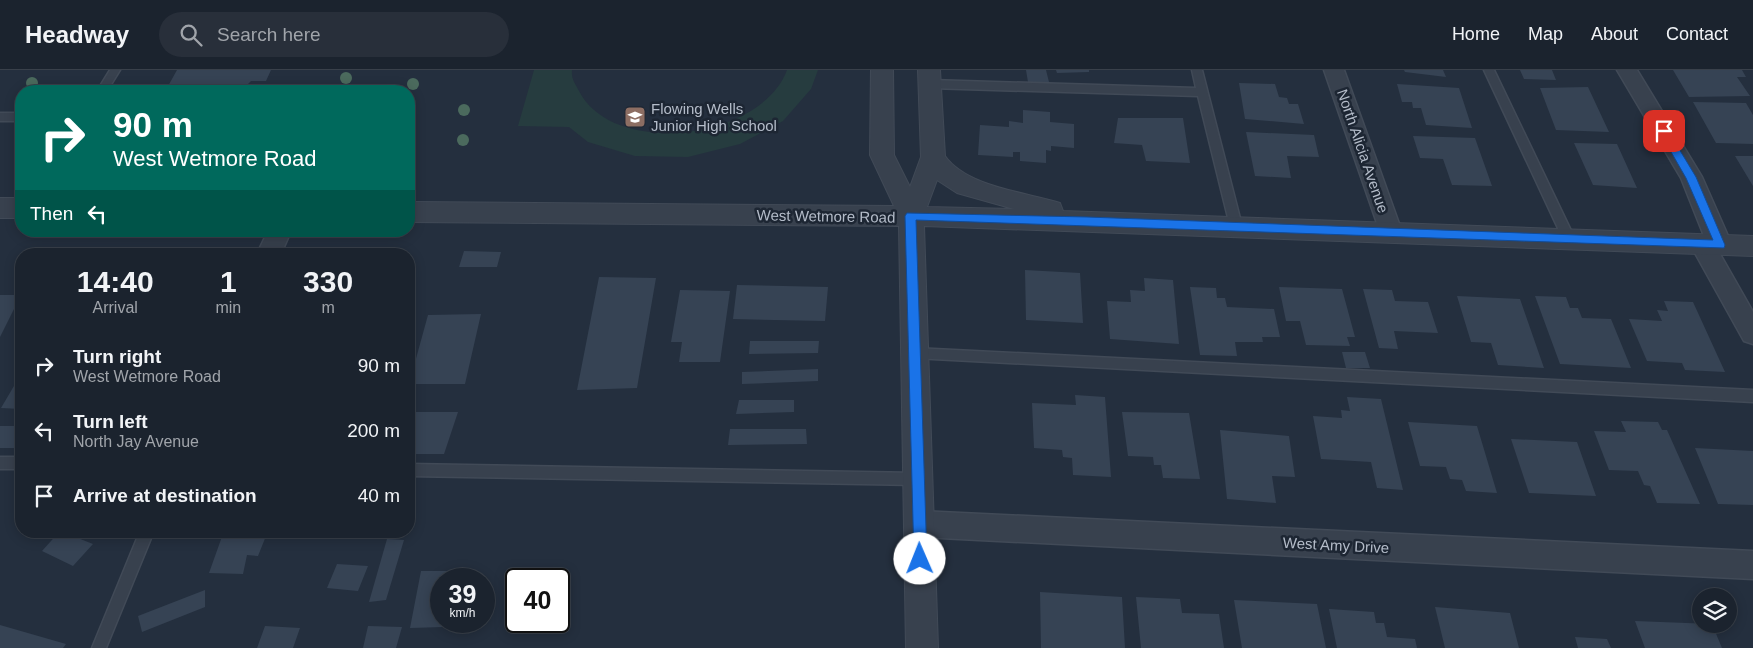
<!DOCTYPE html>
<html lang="en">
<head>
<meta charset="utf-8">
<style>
	:root { --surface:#1b232e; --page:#282f3a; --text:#f1f3f6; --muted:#a0a4aa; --line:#39404a }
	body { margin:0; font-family:Arial,sans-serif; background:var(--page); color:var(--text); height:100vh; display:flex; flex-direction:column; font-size:19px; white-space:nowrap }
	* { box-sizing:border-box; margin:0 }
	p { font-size:16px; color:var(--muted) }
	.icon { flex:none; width:28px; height:28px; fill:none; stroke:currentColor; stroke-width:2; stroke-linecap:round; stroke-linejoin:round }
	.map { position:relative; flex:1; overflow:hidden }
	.side { position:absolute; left:15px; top:178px; width:400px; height:290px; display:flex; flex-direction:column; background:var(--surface); border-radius:20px; box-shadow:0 2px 12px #0003,0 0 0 1px var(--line) }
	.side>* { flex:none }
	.hud { position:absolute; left:15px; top:15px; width:400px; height:152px; border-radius:20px; box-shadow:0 2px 12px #0003,0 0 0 1px var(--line); background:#00695c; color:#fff; overflow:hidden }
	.controls { position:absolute; left:1692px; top:518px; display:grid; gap:10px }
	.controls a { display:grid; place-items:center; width:45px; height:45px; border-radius:50%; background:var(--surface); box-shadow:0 2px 12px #0003,0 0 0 1px var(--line); font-size:25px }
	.speed { position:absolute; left:430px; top:498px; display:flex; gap:10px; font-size:25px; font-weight:700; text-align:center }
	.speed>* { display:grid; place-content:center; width:65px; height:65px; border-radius:50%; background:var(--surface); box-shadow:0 2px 12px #0003,0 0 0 1px var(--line); line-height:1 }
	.speed small { font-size:12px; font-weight:400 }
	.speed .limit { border:2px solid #111; border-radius:8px; background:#fff; color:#111 }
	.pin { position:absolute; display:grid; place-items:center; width:42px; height:42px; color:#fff; margin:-21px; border-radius:10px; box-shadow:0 2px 8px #0006 }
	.me { position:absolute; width:55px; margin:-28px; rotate:359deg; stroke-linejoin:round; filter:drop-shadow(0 0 4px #0008) }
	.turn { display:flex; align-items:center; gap:18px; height:105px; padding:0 15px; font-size:22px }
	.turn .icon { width:65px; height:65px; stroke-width:2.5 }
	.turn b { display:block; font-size:35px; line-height:42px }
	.then { display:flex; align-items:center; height:48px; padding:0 15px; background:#0003; gap:10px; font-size:19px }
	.eta { display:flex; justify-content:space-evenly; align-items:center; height:85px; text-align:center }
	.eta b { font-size:30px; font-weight:700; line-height:35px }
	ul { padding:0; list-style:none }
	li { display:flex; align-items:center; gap:15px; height:65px; padding:0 15px }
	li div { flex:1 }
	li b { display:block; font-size:19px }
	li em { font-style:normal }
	header { display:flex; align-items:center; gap:30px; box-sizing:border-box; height:70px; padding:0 25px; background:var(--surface); border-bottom:1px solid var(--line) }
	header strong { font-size:24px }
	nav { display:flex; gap:28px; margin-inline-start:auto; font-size:18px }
	.search { width:350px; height:45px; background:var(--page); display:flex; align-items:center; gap:12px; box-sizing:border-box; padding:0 18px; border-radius:28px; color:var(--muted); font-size:19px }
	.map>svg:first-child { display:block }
</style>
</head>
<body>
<header>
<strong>Headway</strong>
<div class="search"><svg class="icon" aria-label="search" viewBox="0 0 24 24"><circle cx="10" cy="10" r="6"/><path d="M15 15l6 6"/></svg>Search here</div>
<nav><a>Home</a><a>Map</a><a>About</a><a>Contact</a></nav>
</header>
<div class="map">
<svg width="1753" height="578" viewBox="0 0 1753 578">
	<rect width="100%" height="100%" fill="#242f3e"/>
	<path fill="#263c3f" d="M 534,0 L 572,0 C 571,9 575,13 579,21 C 614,89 762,69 787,0 L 818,0 L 811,19 L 783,51 L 740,74 L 688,87 L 635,86 L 588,72 L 569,57 L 518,56 Z"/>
	<path fill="#364354" d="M 177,0 L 271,0 L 266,11 L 251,11 L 244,18 L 167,18 Z
		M 1026,0 L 1046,0 L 1049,12 L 1028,12 Z
		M 1056,0 L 1089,0 L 1089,2 L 1057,3 Z
		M 1404,0 L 1443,0 L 1446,7 L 1405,2 Z
		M 1520,0 L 1552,0 L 1556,10 L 1524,9 Z
		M 1673,0 L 1742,0 L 1746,7 L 1737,7 L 1750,26 L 1689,27 Z
		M 1239,13 L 1275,14 L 1279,27 L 1287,28 L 1289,34 L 1298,34 L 1304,54 L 1245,49 Z
		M 1397,14 L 1459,18 L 1472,58 L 1426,55 L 1421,38 L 1413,38 L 1412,32 L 1402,32 Z
		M 1588,17 L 1609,62 L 1556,60 L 1540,18 Z
		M 1693,32 L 1746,33 L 1753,45 L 1753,74 L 1716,73 Z
		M 1023,40 L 1050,42 L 1050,52 L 1074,54 L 1074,78 L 1051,76 L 1051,81 L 1046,80 L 1046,93 L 1020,91 L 1020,82 L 1013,82 L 1013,87 L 978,85 L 980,55 L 1009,57 L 1009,51 L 1023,53 Z
		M 1118,48 L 1183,48 L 1190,93 L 1146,91 L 1142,75 L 1114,73 Z
		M 1246,62 L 1314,65 L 1319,87 L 1287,86 L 1291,108 L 1255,106 Z
		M 1413,66 L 1475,68 L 1492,116 L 1452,115 L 1443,89 L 1420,88 Z
		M 1574,73 L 1617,74 L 1637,118 L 1593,115 Z
		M 1735,86 L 1753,86 L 1753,116 Z
		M 464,181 L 501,182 L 497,197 L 459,197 Z
		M 1025,200 L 1080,203 L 1083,253 L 1026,250 Z
		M 599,207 L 656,208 L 637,318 L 577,320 Z
		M 1144,208 L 1173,210 L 1179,274 L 1110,269 L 1107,231 L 1131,232 L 1130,220 L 1145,221 Z
		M 737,215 L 828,217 L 825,251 L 733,249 Z
		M 1190,217 L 1216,218 L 1217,228 L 1225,228 L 1227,237 L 1274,239 L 1280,267 L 1262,267 L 1263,272 L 1235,272 L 1237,286 L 1200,285 Z
		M 1279,217 L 1342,219 L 1355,267 L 1347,267 L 1350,276 L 1306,275 L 1300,251 L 1286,251 Z
		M 1363,219 L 1392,220 L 1395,231 L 1428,232 L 1438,263 L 1394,261 L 1398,279 L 1379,278 Z
		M 680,220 L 730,221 L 720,292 L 679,292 L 682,272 L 671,272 Z
		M 0,225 L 21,225 L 0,267 Z
		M 1457,226 L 1520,229 L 1544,298 L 1498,295 L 1491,273 L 1471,272 Z
		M 1535,226 L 1566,227 L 1570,238 L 1578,238 L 1582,248 L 1611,249 L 1631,298 L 1560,294 Z
		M 1664,231 L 1693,232 L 1725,302 L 1685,300 L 1682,293 L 1647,291 L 1629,249 L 1662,251 L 1657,240 L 1668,241 Z
		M 481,244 L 465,314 L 409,314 L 428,245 Z
		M 750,271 L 819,271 L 818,283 L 749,284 Z
		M 1342,282 L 1365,282 L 1370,298 L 1346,298 Z
		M 818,299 L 818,311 L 742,314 L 742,302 Z
		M 21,304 L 21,339 L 1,338 Z
		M 1075,325 L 1105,327 L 1111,407 L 1073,405 L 1072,388 L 1063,387 L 1062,380 L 1034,378 L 1032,333 L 1076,335 Z
		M 1347,327 L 1381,329 L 1403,420 L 1377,418 L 1371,392 L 1321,389 L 1313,346 L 1342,348 L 1341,340 L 1350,341 Z
		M 739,330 L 794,330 L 794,342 L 736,344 Z
		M 409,342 L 458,342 L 444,384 L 409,384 Z
		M 1122,342 L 1189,343 L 1200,409 L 1163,408 L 1161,395 L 1154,395 L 1153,387 L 1128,386 Z
		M 1621,351 L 1658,352 L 1662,360 L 1667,360 L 1700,434 L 1657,433 L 1650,416 L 1644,415 L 1638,401 L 1609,400 L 1594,361 L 1626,362 Z
		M 1408,352 L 1477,356 L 1497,423 L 1466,421 L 1462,410 L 1450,409 L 1446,397 L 1420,396 Z
		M 0,356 L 21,356 L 21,378 L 0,378 Z
		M 730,359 L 806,359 L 807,374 L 728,375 Z
		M 1220,360 L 1289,366 L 1295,407 L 1272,406 L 1276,433 L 1227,429 Z
		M 1511,369 L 1577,372 L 1596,426 L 1529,423 Z
		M 1695,378 L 1753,381 L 1753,435 L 1718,434 Z
		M 60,461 L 93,474 L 73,496 L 42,481 Z
		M 224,461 L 268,461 L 258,486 L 247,485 L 243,504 L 209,503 Z
		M 387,469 L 404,470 L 386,530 L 369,532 Z
		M 337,494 L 368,496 L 358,521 L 327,518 Z
		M 421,501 L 458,501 L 456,509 L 441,509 L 441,551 L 445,551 L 443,557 L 410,558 Z
		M 205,520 L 205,537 L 142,562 L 138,546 Z
		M 1040,522 L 1122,527 L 1125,578 L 1041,578 Z
		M 1136,527 L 1180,529 L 1182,543 L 1219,544 L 1224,578 L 1141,578 Z
		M 1234,530 L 1317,534 L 1326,578 L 1242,578 Z
		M 1435,537 L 1510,543 L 1519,578 L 1445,578 Z
		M 1329,539 L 1374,542 L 1376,553 L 1384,553 L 1387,567 L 1415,569 L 1417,578 L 1337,578 Z
		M 1635,551 L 1712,554 L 1722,578 L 1645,578 Z
		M 0,555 L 66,574 L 63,578 L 0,578 Z
		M 265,556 L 300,558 L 293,578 L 257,578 Z
		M 368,556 L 402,557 L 396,578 L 363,578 Z
		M 1575,567 L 1607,569 L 1611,578 L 1578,578 Z"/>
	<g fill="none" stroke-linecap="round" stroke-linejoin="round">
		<g stroke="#414a57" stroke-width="3">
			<path id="service" d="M 110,0 L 120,0 L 107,21 L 97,21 Z
				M 1192,0 L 1202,0 L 1242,156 L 1236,160 L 1230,156 L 1198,26 L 930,18 L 925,14 L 930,10 L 1196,18 Z
				M 1484,0 L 1494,0 L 1575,169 L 1573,172 L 1565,172 L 1563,169 Z
				M 0,43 L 21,43 L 21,51 L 0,51 Z
				M 914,278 L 1753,320 L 1753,332 L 914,288 L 910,287 L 908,283 L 910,279 Z
				M 0,387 L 21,387 L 21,399 L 0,399 Z
				M 409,394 L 918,403 L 923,405 L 925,409 L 923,413 L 918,415 L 409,406 Z
				M 140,461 L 154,461 L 106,578 L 92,578 Z"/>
		</g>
		<g stroke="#414a57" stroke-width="3">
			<path id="minor" d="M 1324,0 L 1344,0 L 1402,162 L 1399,168 L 1391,171 L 1383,168 L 1380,162 Z
				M 1617,0 L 1637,0 L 1702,107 L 1732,175 L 1728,182 L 1720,184 L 1753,242 L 1753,274 L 1744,271 L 1690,174 L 1694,167 L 1704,166 L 1681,108 Z
				M 268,161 L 291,161 L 281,184 L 257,184 Z
				M 920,441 L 1753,481 L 1753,509 L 920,467 L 910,463 L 906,454 L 910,445 Z"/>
		</g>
		<g stroke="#414a57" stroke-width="2">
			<path id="tertiary" d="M 871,0 L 893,0 L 894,85 L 910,117 L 921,87 L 918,0 L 940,0 L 945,86 C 967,117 1025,122 1060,133 L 1063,141 L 1753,166 L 1753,186 L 924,156 L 938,578 L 906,578 L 899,156 L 409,152 L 409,132 L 894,136 L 870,85 ZM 937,110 L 957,123 L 1014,139 L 927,137 Z
				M 0,128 L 21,128 L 21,148 L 0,148 Z"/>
		</g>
		<use href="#service" fill="#38414e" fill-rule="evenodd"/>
		<use href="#minor" fill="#38414e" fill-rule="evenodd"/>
		<use href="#tertiary" fill="#38414e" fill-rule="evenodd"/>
	</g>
	<g fill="#4b6a5d">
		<circle cx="346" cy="8" r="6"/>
		<circle cx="32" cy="13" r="6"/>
		<circle cx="413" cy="14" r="6"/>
		<circle cx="464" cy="40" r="6"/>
		<circle cx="463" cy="70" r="6"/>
	</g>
	<path fill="#1a73e8" stroke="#114b97" d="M 1664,58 L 1667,59 L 1696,107 L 1725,175 L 1724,178 L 916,150 L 927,489 L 925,494 L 920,496 L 916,494 L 914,489 L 905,146 L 907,143 L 1087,147 L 1713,170 L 1686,108 L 1659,61 Z"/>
	<defs>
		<g id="school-square" transform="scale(1.125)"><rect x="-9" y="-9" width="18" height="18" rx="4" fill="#8d6e63" stroke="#1d2633"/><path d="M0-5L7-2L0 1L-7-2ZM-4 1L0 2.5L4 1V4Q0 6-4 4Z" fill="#fff"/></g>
	</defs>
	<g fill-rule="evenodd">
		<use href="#school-square" x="635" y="47"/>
	</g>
	<g text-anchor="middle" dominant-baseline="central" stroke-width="5" stroke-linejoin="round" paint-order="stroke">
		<g font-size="15" fill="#b4bcc9" stroke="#1d2633" text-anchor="start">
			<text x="651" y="38">Flowing Wells<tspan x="651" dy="17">Junior High School</tspan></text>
		</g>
		<g font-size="15" fill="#b4bcc9" stroke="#1d2633">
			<text transform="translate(1363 81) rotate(71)">North Alicia Avenue</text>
			<text transform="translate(826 146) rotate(1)">West Wetmore Road</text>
			<text transform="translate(1336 475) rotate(3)">West Amy Drive</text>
		</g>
	</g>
</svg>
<div class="controls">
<a><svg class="icon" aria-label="layers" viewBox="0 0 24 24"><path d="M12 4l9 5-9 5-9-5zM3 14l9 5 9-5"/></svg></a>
</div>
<div class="speed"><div>39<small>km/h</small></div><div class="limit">40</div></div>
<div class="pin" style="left:1664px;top:61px;background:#d93025"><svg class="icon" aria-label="arrive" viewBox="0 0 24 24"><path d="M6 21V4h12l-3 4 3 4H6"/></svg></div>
<svg class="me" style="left:920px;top:489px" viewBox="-20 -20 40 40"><circle r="19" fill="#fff"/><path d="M0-13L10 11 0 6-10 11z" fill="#1a73e8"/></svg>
<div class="hud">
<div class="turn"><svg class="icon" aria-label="right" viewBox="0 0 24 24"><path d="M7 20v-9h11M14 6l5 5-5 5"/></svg><div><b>90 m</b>West Wetmore Road</div></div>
<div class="then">Then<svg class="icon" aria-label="left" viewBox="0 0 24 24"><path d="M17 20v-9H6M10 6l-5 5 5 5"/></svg></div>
</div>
<section class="side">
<div class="eta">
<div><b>14:40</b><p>Arrival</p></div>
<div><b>1</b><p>min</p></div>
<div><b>330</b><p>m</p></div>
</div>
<ul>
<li><svg class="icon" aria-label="right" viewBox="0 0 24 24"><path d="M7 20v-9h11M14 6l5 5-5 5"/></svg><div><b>Turn right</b><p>West Wetmore Road</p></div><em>90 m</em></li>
<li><svg class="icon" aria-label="left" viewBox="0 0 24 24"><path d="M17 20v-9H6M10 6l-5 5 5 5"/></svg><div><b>Turn left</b><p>North Jay Avenue</p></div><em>200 m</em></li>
<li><svg class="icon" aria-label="arrive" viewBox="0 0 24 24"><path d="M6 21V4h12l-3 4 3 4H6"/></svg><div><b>Arrive at destination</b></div><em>40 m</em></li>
</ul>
</section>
</div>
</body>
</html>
